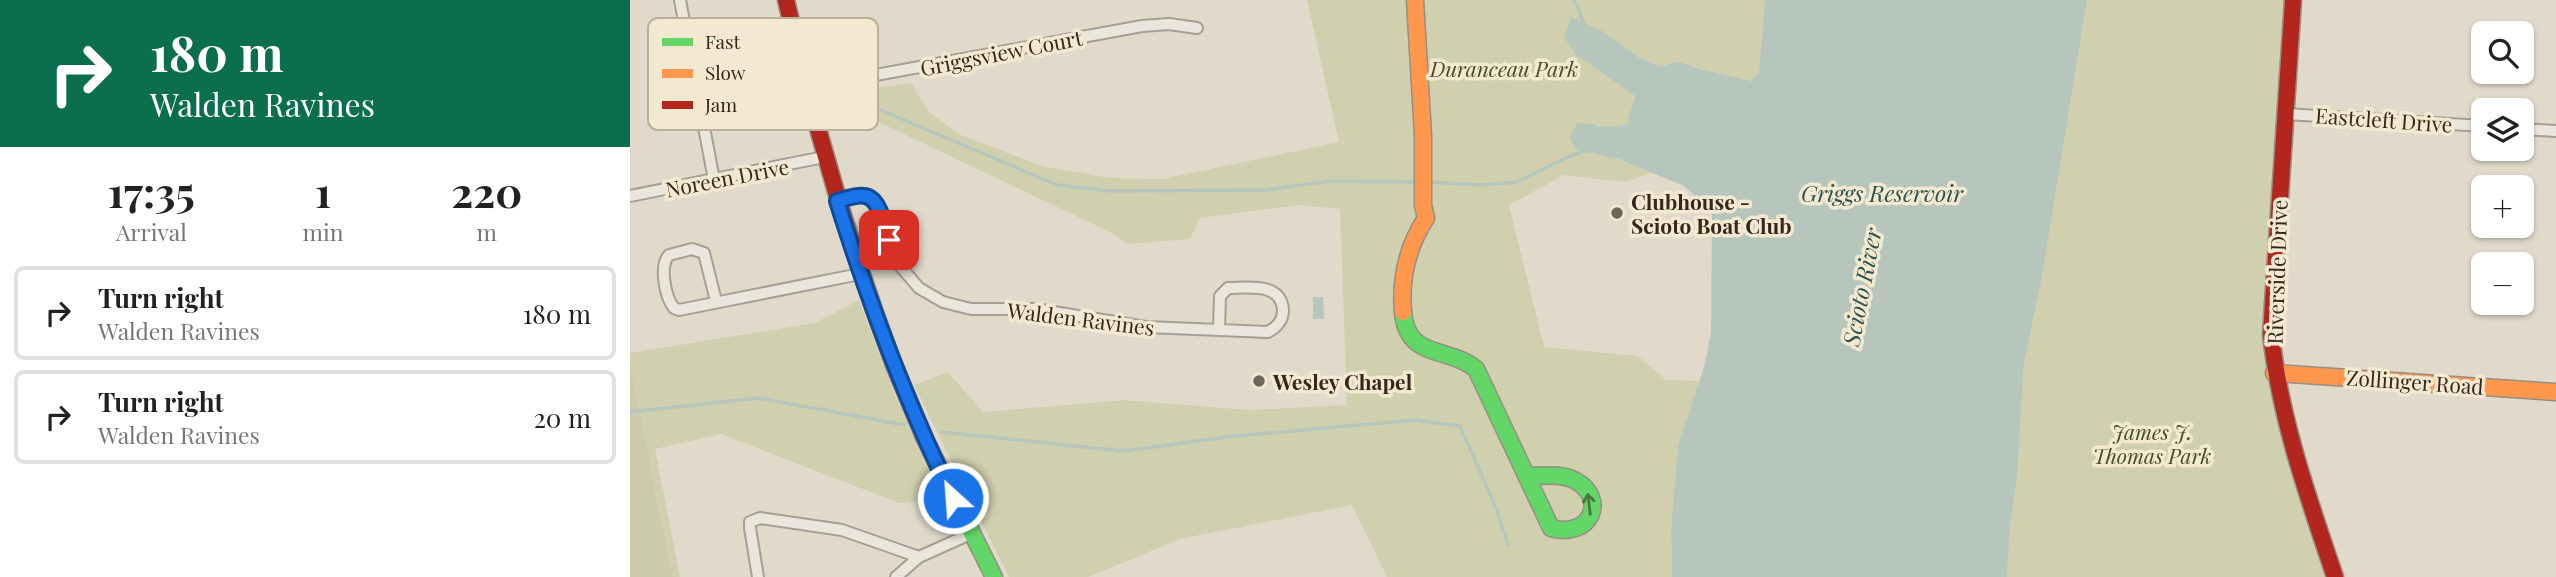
<!DOCTYPE html>
<html lang="en">
<head>
<meta charset="utf-8">
<style>
	:root { --surface:#fff; --page:#f6f6f6; --text:#222; --muted:#767676; --line:#e0e0e0 }
	body { margin:0; font-family:"Playfair Display",serif; background:var(--page); color:var(--text); height:100vh; display:flex; flex-direction:column; font-size:26px; white-space:nowrap }
	* { box-sizing:border-box; margin:0 }
	p { font-size:23px; color:var(--muted) }
	.icon { flex:none; width:38px; height:38px; fill:none; stroke:currentColor; stroke-width:2; stroke-linecap:round; stroke-linejoin:round }
	.map { position:relative; flex:1; overflow:hidden }
	.side { display:flex; flex-direction:column; background:var(--surface); width:630px }
	.side>* { flex:none }
	.top-card { background:#0b6e4f; color:#fff; overflow:hidden }
	.buttons { position:absolute; left:1841px; top:21px; display:grid; gap:14px }
	.buttons a { display:grid; place-items:center; width:63px; height:63px; border-radius:10px; background:var(--surface); box-shadow:0 2px 5px #0004; font-size:35px }
	.pin { position:absolute; display:grid; place-items:center; width:60px; height:60px; color:#fff; margin:-30px; border-radius:14px; box-shadow:0 4px 10px #0006 }
	.me { position:absolute; width:77px; margin:-38px; rotate:334deg; stroke-linejoin:round; filter:drop-shadow(0 0 5px #0008) }
	.turn { display:flex; align-items:center; gap:24px; height:147px; padding:0 35px; font-size:32px }
	.turn .icon { width:91px; height:91px; stroke-width:2.5 }
	.turn b { display:block; font-size:49px; line-height:60px }
	.eta { display:flex; justify-content:space-evenly; align-items:center; height:119px; text-align:center }
	.eta b { font-size:42px; font-weight:700; line-height:49px }
	ul { padding:0; list-style:none }
	li { display:flex; align-items:center; gap:21px; height:94px; margin:0 14px 10px; padding:0 21px; border:4px solid var(--line); border-radius:10px }
	li div { flex:1 }
	li b { display:block; font-size:26px }
	li em { font-style:normal }
	main { display:flex; flex:1; min-height:0 }
	.map>svg:first-child { display:block }
</style>
</head>
<body>
<main>
<section class="side">
<div class="top-card">
<div class="turn"><svg class="icon" aria-label="right" viewBox="0 0 24 24"><path d="M7 20v-9h11M14 6l5 5-5 5"/></svg><div><b>180 m</b>Walden Ravines</div></div>
</div>
<div class="eta">
<div><b>17:35</b><p>Arrival</p></div>
<div><b>1</b><p>min</p></div>
<div><b>220</b><p>m</p></div>
</div>
<ul>
<li><svg class="icon" aria-label="right" viewBox="0 0 24 24"><path d="M7 20v-9h11M14 6l5 5-5 5"/></svg><div><b>Turn right</b><p>Walden Ravines</p></div><em>180 m</em></li>
<li><svg class="icon" aria-label="right" viewBox="0 0 24 24"><path d="M7 20v-9h11M14 6l5 5-5 5"/></svg><div><b>Turn right</b><p>Walden Ravines</p></div><em>20 m</em></li>
</ul>
</section>
<div class="map">
<svg width="1926" height="577" viewBox="0 0 1926 577">
	<rect width="100%" height="100%" fill="#e1dacb"/>
	<path fill="#d0d0ae" d="M 677,0 L 1135,0 L 1129,72 L 1121,81 L 1070,69 L 1047,61 L 1031,67 L 1010,58 L 972,31 L 945,54 L 1005,96 L 997,124 L 982,129 L 967,124 L 947,150 L 988,159 L 1022,173 L 994,182 L 934,175 L 879,205 L 914,347 L 1008,356 L 1036,380 L 1070,381 L 1048,446 L 1041,529 L 1042,577 L 757,577 L 722,505 L 550,539 L 458,577 L 379,577 L 284,385 L 318,372 L 353,412 L 494,400 L 619,410 L 717,405 L 710,209 L 669,205 L 570,218 L 560,239 L 497,244 L 484,234 L 221,109 L 222,92 L 281,83 L 299,112 L 328,134 L 412,166 L 479,178 L 533,179 L 709,142 Z
		M 1457,0 L 1663,0 L 1641,334 L 1705,577 L 1377,577 L 1380,526 L 1387,478 L 1394,363 L 1411,283 Z
		M 229,300 L 264,393 L 315,500 L 269,503 L 91,434 L 25,449 L 50,577 L 43,577 L 25,487 L 0,458 L 0,353 L 185,323 Z"/>
	<path fill="#cbcaad" d="M 0,366 L 43,577 L 0,577 Z"/>
	<path fill="#b6c6bc" d="M 1135,0 L 1457,0 L 1411,283 L 1394,363 L 1387,478 L 1380,526 L 1377,577 L 1042,577 L 1041,529 L 1048,446 L 1075,364 L 1081,332 L 1082,212 L 1054,186 L 988,159 L 947,150 L 939,137 L 948,123 C 966,124 980,130 997,124 L 1005,96 L 945,54 L 934,37 L 941,17 L 972,31 L 1010,58 L 1031,67 L 1047,61 L 1070,69 L 1121,81 L 1129,72 Z
		M 683,297 L 693,297 L 694,319 L 683,319 Z"/>
	<g fill="none" stroke-linecap="round" stroke-linejoin="round">
		<path stroke="#b6c6bc" stroke-width="3.5" d="M 945,0 L 954,24
			M 239,105 L 427,185 L 481,191 L 636,190 L 700,181 L 790,182
			M 797,182 L 851,185 L 887,182 L 938,157 L 957,150
			M 0,412 L 128,398 L 275,425
			M 311,432 L 493,451 L 605,436 L 786,420 L 830,426 L 866,508 L 878,545"/>
		<g stroke="#a69f95" stroke-width="14">
			<path id="street" d="M 50,0 L 84,180
				M 175,88 L 512,26 L 539,24 L 567,28
				M 1655,114 L 1853,126
				M 1892,129 L 1926,131
				M 0,196 L 194,157
				M 207,201 C 222,198 236,191 246,205 L 271,267 L 289,288 L 313,302 L 341,309 L 405,309 L 516,327 L 638,332 C 647,327 653,321 653,310 C 651,282 618,288 598,288 L 590,296 L 589,330
				M 86,301 L 74,253 L 62,249 L 39,255 C 29,266 35,297 44,308 L 49,310 L 230,274
				M 128,577 L 120,528 L 120,522 L 130,518 L 212,530 L 289,557
				M 266,577 L 289,557 L 340,534"/>
		</g>
		<g stroke="#968f84" stroke-width="19">
			<path id="fast" d="M 773,312 C 777,360 818,346 846,369 L 921,528 C 962,539 977,498 946,481 C 932,473 912,476 897,476
				M 264,365 L 295,439 L 364,577"/>
		</g>
		<g stroke="#968f84" stroke-width="19">
			<path id="slow" d="M 773,312 C 770,279 778,246 796,218 L 793,205 L 793,135 L 785,0
				M 1644,373 L 1926,392"/>
		</g>
		<g stroke="#968f84" stroke-width="19">
			<path id="jam" d="M 156,0 C 184,124 219,245 264,365
				M 1663,0 L 1641,334 C 1650,419 1678,497 1705,577"/>
		</g>
		<use href="#street" stroke="#eae6dc" stroke-width="10"/>
		<use href="#fast" stroke="#63d668" stroke-width="16"/>
		<use href="#slow" stroke="#ff974d" stroke-width="16"/>
		<use href="#jam" stroke="#b3261e" stroke-width="16"/>
	</g>
	<defs><path id="oneway-shaft" d="M-6 0H5M1.5-3L5.5 0L1.5 3" fill="none" stroke-width="1.6" stroke-linecap="round" stroke-linejoin="round" transform="scale(1.75)"/></defs>
	<use stroke="#49763f" href="#oneway-shaft" transform="translate(959 504) rotate(-97)"/>
	<g fill="none" stroke-linecap="round" stroke-linejoin="round">
		<g stroke="#114b97" stroke-width="18">
			<path id="route" d="M 259,240 C 255,228 250,198 235,196 C 227,194 215,199 207,201 C 239,303 276,402 323,498"/>
		</g>
		<use href="#route" stroke="#1a73e8" stroke-width="12"/>
	</g>
	<g fill="#71665a" stroke="#f3e9d0" stroke-width="2.5">
		<circle cx="987" cy="213" r="7"/>
		<circle cx="629" cy="381" r="7"/>
	</g>
	<g text-anchor="middle" dominant-baseline="central" stroke-width="7" stroke-linejoin="round" paint-order="stroke">
		<g font-size="21" fill="#34281d" stroke="#f3e9d0">
			<text transform="translate(371 52) rotate(-11)">Griggsview Court</text>
			<text transform="translate(1754 119) rotate(4)">Eastcleft Drive</text>
			<text transform="translate(97 177) rotate(-11)">Noreen Drive</text>
			<text transform="translate(1646 272) rotate(-88)">Riverside Drive</text>
			<text transform="translate(451 318) rotate(7)">Walden Ravines</text>
			<text transform="translate(1785 381) rotate(4)">Zollinger Road</text>
		</g>
		<g font-size="21" font-style="italic" fill="#454f25" stroke="#f3e9d0">
			<text x="874" y="68">Duranceau Park</text>
			<text x="1522" y="431">James J.<tspan x="1522" dy="24">Thomas Park</tspan></text>
		</g>
		<g font-size="21" font-weight="bold" fill="#34281d" stroke="#f3e9d0" text-anchor="start">
			<text x="1001" y="201">Clubhouse -<tspan x="1001" dy="24">Scioto Boat Club</tspan></text>
			<text x="643" y="381">Wesley Chapel</text>
		</g>
		<g font-size="23" font-style="italic" fill="#2d5350" stroke="#f3e9d0">
			<text x="1252" y="192">Griggs Reservoir</text>
			<text transform="translate(1231 287) rotate(-79)">Scioto River</text>
		</g>
	</g>
	<rect x="18" y="18" width="230" height="112" rx="10" fill="#f3e9d0" stroke="#baaf9a" stroke-width="2"/>
	<rect x="32" y="38" width="31" height="8" fill="#63d668"/>
	<rect x="32" y="69" width="31" height="9" fill="#ff974d"/>
	<rect x="32" y="101" width="31" height="8" fill="#b3261e"/>
	<g font-size="19" fill="#34281d">
		<text x="75" y="49">Fast</text>
		<text x="75" y="80">Slow</text>
		<text x="75" y="112">Jam</text>
	</g>
</svg>
<div class="buttons">
<a><svg class="icon" aria-label="search" viewBox="0 0 24 24"><circle cx="10" cy="10" r="6"/><path d="M15 15l6 6"/></svg></a>
<a><svg class="icon" aria-label="layers" viewBox="0 0 24 24"><path d="M12 4l9 5-9 5-9-5zM3 14l9 5 9-5"/></svg></a>
<a>+</a>
<a>−</a>
</div>
<div class="pin" style="left:259px;top:240px;background:#d93025"><svg class="icon" aria-label="arrive" viewBox="0 0 24 24"><path d="M6 21V4h12l-3 4 3 4H6"/></svg></div>
<svg class="me" style="left:323px;top:498px" viewBox="-20 -20 40 40"><circle r="17" fill="#1a73e8" stroke="#fff" stroke-width="3"/><path d="M0-11L8 9 0 5-8 9z" fill="#fff"/></svg>
</div>
</main>
</body>
</html>
